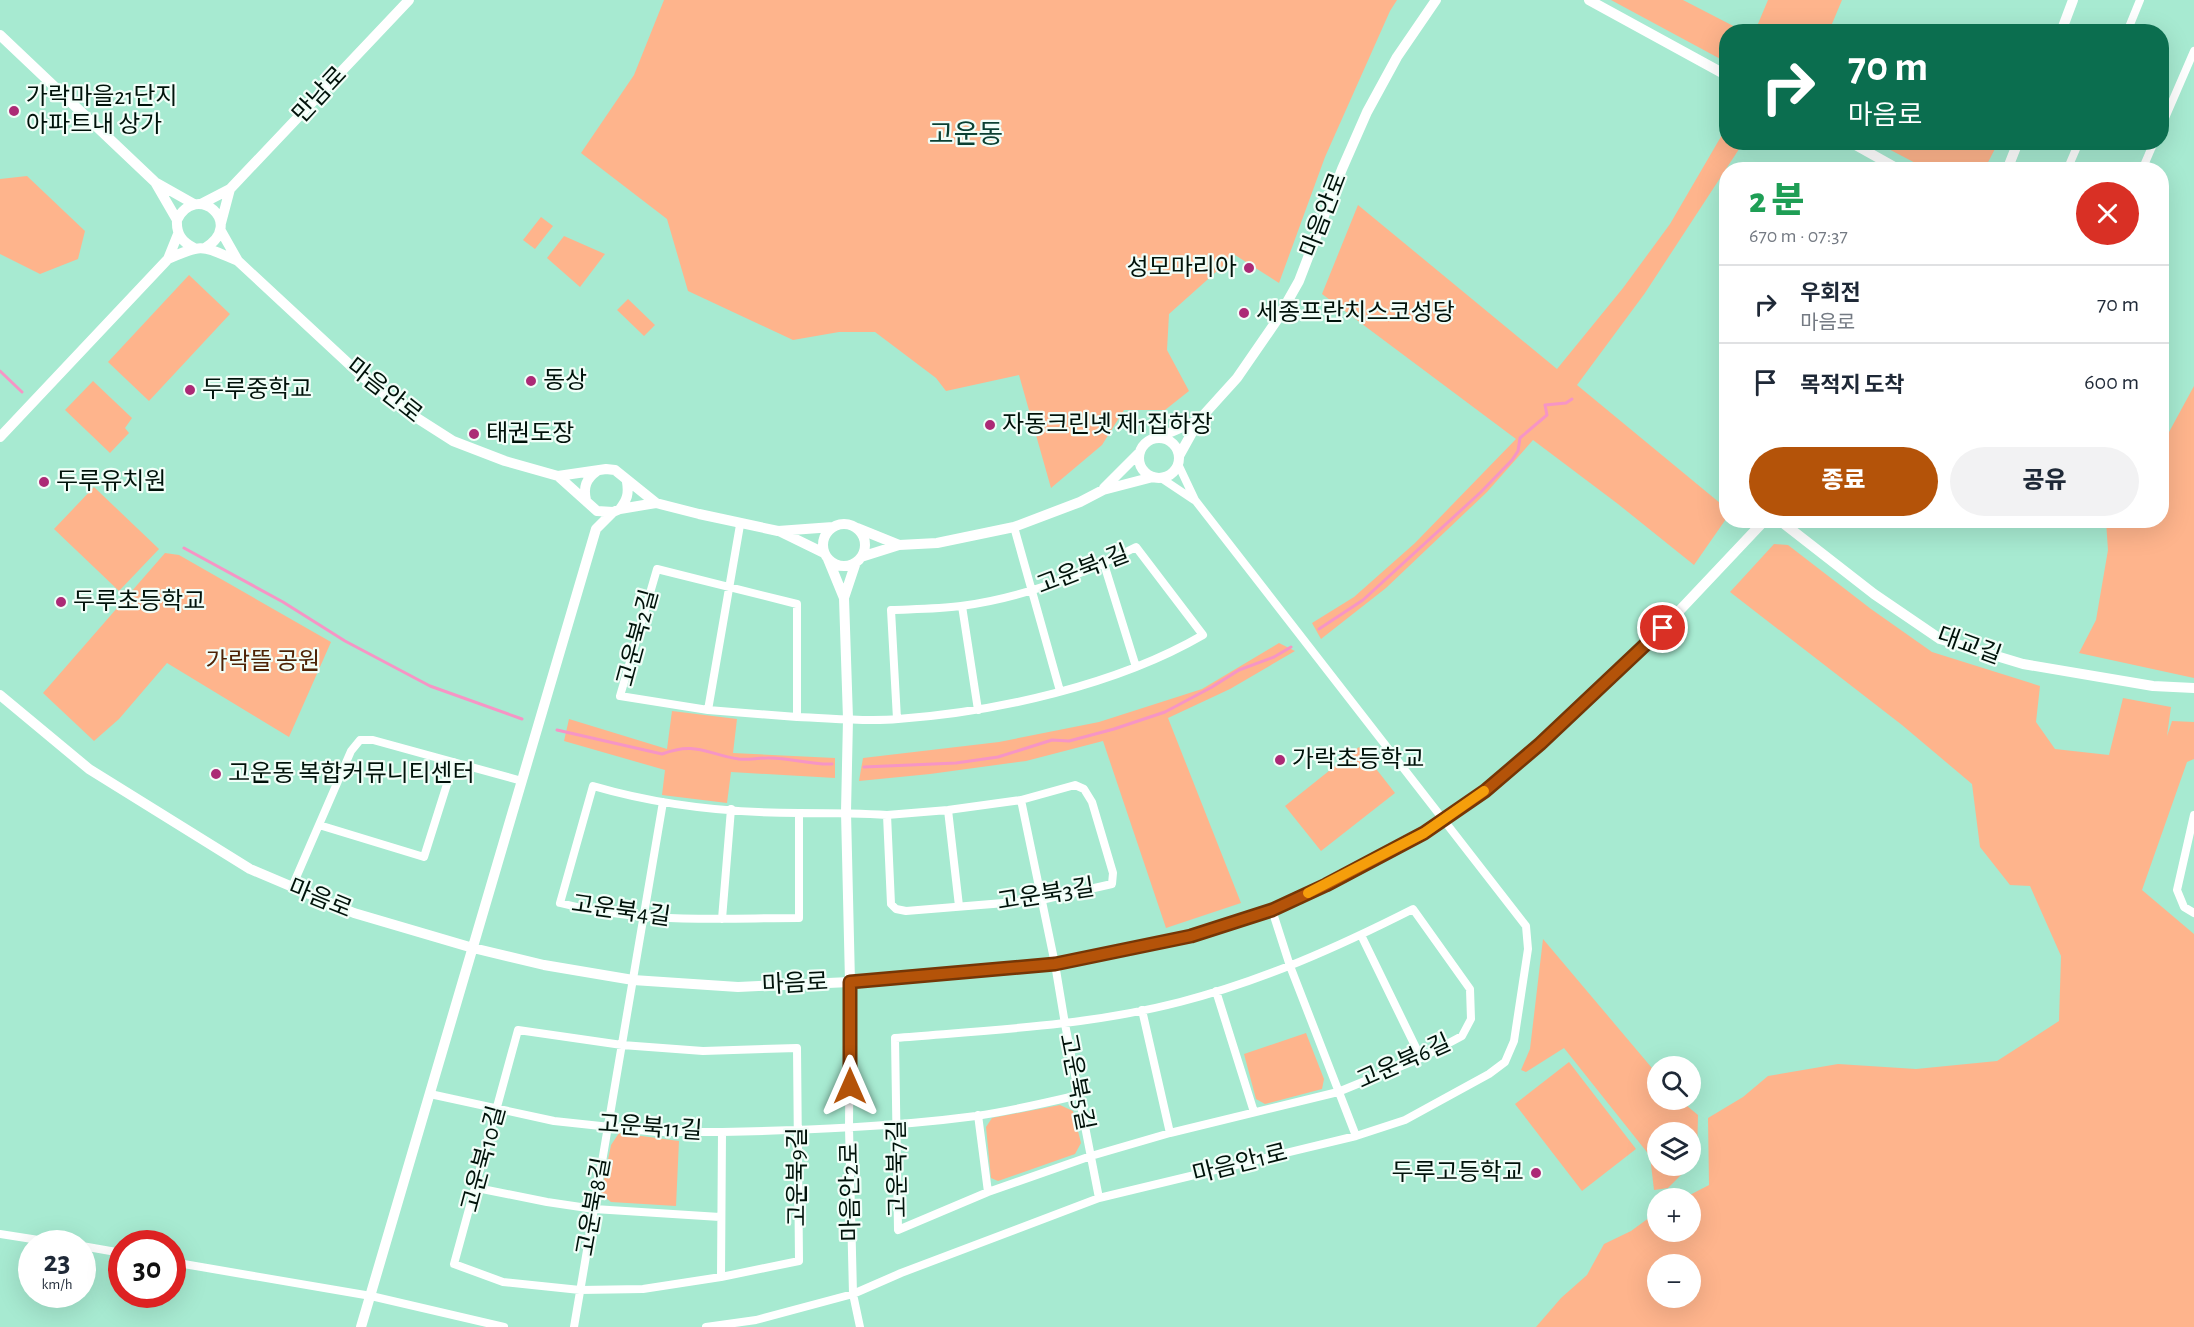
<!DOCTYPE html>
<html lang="ko">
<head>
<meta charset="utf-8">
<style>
	:root { --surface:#fff; --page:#f2f2f3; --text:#1f2937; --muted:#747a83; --line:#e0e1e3; --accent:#b45309 }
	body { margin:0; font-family:"Alegreya Sans","Noto Sans KR",sans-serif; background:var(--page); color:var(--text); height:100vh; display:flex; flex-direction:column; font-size:22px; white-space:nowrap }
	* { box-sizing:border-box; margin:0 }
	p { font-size:20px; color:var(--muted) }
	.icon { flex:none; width:33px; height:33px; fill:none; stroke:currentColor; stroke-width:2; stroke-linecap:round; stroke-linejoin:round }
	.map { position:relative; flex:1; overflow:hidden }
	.panel { position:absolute; left:1719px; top:162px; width:450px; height:366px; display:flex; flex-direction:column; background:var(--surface); border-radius:24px; box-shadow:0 6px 24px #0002 }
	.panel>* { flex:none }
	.guide { position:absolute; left:1719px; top:24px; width:450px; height:126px; border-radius:24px; box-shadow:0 6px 24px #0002; background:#0b6e4f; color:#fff; overflow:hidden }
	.controls { position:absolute; left:1647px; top:1056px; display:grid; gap:12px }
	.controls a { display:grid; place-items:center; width:54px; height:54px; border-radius:50%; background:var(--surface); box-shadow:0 6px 24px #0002; font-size:30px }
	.speed { position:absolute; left:18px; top:1230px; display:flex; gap:12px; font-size:30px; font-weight:700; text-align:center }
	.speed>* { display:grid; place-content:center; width:78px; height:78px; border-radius:50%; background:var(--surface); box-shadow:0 6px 24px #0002; line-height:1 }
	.speed small { font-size:15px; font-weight:400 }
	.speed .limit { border:9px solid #d22; background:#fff; color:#111 }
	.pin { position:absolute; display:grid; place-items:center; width:51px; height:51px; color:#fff; margin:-26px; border:3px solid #fff; border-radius:50%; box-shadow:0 2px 6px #0007 }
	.me { position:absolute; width:66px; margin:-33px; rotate:0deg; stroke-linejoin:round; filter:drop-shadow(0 0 4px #0008) }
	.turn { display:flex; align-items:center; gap:21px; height:126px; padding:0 30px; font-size:27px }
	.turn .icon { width:78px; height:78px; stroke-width:2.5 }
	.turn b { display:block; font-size:42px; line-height:51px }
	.round { display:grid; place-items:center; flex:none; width:63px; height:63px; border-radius:32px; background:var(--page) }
	.summary { display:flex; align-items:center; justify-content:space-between; height:102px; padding:0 30px }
	h1 { font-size:36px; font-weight:800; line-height:45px; color:#1e9e55 }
	.action { display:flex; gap:12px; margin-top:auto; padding:12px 30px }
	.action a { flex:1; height:69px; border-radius:36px; background:var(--accent); color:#fff; font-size:24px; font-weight:800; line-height:69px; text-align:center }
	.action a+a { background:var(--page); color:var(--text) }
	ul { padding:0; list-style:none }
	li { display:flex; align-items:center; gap:18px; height:78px; padding:0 30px; border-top:2px solid var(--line) }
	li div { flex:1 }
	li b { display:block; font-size:22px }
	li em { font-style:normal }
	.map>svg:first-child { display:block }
</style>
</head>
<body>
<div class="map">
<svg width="2194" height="1327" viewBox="0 0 2194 1327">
	<rect width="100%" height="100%" fill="#a7ead1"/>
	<path fill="#feb48c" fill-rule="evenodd" d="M 664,0 L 1397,0 L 1390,11 L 1325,157 L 1279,283 L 1235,255 L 1169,314 L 1167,350 L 1189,391 L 1165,410 L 1124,410 L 1102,445 L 1051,488 L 1019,375 L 946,391 L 936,378 L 875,332 L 839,332 L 793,340 L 688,291 L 667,219 L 581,153 L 634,75 Z
		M 1611,0 L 1683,0 L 1743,31 L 1726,32 L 1726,62 Z
		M 1768,0 L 1842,0 L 1829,31 L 1755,31 Z
		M 1726,128 L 1726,142 L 1743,143 L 1645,293 L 1577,385 L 1726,508 L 1726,519 L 1694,565 L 1618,504 L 1533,440 L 1487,492 L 1386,588 L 1321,639 L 1312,623 L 1354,597 L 1415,543 L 1516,439 L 1322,294 L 1358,205 L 1557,369 L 1623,288 L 1670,224 Z
		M 1877,143 L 1998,143 L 1984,170 L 1927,169 Z
		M 27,176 L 85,231 L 78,259 L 40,274 L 0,254 L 0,179 Z
		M 541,217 L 553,226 L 535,249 L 523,240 Z
		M 564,236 L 605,254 L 580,287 L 547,258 Z
		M 189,275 L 230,314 L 149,401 L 108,362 Z
		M 628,299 L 655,325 L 644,336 L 617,310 Z
		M 93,381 L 132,418 L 125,428 L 129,433 L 110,453 L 65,410 Z
		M 2194,386 L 2194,678 L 2079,653 L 2096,620 L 2108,550 L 2106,521 L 2162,520 L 2162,445 Z
		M 94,487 L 159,549 L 119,591 L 54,529 Z
		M 1774,544 L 1788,545 L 1871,609 L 1932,652 L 2040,686 L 2036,722 L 2055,749 L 2109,755 L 2123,698 L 2171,707 L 2167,736 L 2172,721 L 2194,722 L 2194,759 L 2187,762 L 2142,890 L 2194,934 L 2194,1327 L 1536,1327 L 1561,1298 L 1587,1275 L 1604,1244 L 1631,1231 L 1657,1212 L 1658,1232 L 1690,1232 L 1690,1198 L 1684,1198 L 1709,1185 L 1708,1118 L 1743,1097 L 1768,1076 L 1838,1064 L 1916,1069 L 1997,1061 L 2059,1021 L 2061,956 L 2030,886 L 2010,885 L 1980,847 L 1972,784 L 1902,725 L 1730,592 ZM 1658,1264 L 1690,1264 L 1690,1298 L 1658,1298 Z
		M 165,553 L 179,555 L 331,642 L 289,737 L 167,663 L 119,719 L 94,741 L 43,693 Z
		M 1279,643 L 1295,651 L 1230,689 L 1168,718 L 1241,903 L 1166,928 L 1103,741 L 1026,761 L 930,774 L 859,781 L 863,758 L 999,742 L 1099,722 L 1202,689 Z
		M 672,711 L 737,719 L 733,753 L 835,758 L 835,778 L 731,772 L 727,803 L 662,795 L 665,770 L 564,741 L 569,719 L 667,749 Z
		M 1359,747 L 1395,793 L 1321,851 L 1285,806 Z
		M 1543,939 L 1657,1074 L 1658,1100 L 1680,1100 L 1698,1115 L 1697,1158 L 1691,1165 L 1690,1132 L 1658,1132 L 1658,1166 L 1690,1166 L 1668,1188 L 1654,1190 L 1650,1156 L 1564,1048 L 1526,1072 L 1521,1070 L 1530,1049 Z
		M 1306,1033 L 1324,1079 L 1322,1089 L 1265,1104 L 1256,1099 L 1244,1054 Z
		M 1569,1062 L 1636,1149 L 1582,1191 L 1515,1104 Z
		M 1060,1105 L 1073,1111 L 1081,1143 L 1075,1154 L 998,1181 L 991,1178 L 986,1127 L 992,1118 Z
		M 619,1133 L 679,1141 L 676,1206 L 611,1202 L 601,1194 L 611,1145 Z"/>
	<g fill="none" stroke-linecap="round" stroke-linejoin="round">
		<path stroke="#f695c5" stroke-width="3" d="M 0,371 L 22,392
			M 184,548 L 283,602 L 345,641 L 430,686 L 522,719
			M 1319,629 L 1363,600 L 1481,492 L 1512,460 L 1518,451 L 1520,438 L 1547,415 L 1545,405 L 1566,403 L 1572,399
			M 557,730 L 662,754 C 696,741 706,754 739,759 C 748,760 757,758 767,758 C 788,757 810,765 832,764
			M 864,767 L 956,763 L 998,757 L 1052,740 L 1069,741 L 1114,729 L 1165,712 L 1212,687 L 1239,670 L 1274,657 L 1291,647"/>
		<path stroke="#fff" stroke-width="8" d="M 2127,32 L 2140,0
			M 2162,125 L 2194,51
			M 2067,170 L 2079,142
			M 2142,170 L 2154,142
			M 1161,478 L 1194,500
			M 1014,527 L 1060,691
			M 1104,564 L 1136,667
			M 657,569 L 797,604 L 797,717 L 708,710 L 620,696 Z
			M 962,606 L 978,710
			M 708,710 L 740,525
			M 797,717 C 831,718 864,722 898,719 C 996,712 1117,685 1203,635 L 1136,547 C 1082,575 1022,598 961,606 C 938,609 915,609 891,610 L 897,719
			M 1075,785 L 1084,789 L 1092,802 L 1113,873 L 1112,884 L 1041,900 L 906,911 L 896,909 L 891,904 L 887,815 L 948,810 L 1021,800 Z
			M 1021,800 L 1055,964 L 1065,1024 L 1099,1198
			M 948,810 L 959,906
			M 799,813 L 799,918 C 719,918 639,924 560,903 L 593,786 C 658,805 731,813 799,813 C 828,813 857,813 887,815
			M 2194,815 L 2177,890 L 2184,907 L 2194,913
			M 319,825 L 424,857 L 454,762
			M 292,887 L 351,751 L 360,740 L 373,740 L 522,781
			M 1413,909 L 1470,989 L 1471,1019 L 1462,1036 L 1421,1058 L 1338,1092 L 1170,1133 L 1091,1156 L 988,1192 L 898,1230 L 895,1038 C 990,1030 1087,1026 1180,1002 C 1262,981 1338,947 1413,909 Z
			M 1272,910 L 1290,966 L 1356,1136
			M 722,919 L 731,809
			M 1361,935 L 1421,1058
			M 850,982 L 849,1128 L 853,1294 L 860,1327
			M 1216,991 L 1254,1112
			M 1142,1010 L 1170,1133
			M 518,1030 L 622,1045 L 703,1051 L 797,1048 L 799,1261 L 721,1277 L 643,1289 L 580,1290 L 503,1282 L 454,1264 Z
			M 430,1094 L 554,1121 L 657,1132 L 722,1132 L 721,1277
			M 978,1115 L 988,1192
			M 722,1132 C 807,1130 892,1127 976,1116 C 1011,1111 1045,1103 1079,1095
			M 477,1188 L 547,1202 L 594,1209 L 720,1217
			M 0,1234 L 64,1244
			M 82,1246 L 122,1253
			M 172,1262 L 371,1296 L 504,1327
			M 574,1327 L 663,802
			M 706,1327 L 756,1320 L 853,1294 L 901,1273 L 1099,1198 L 1356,1136 L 1405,1120 L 1489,1074 L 1505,1062 L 1514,1041 L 1528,949 L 1526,926 L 1195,500 L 1178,464"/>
		<path stroke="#fff" stroke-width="10" d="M 1589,0 L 1726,75
			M 2061,32 L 2073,0
			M 0,35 L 155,182 L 194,204
			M 1850,142 L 1900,170
			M 2007,170 L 2018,142
			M 155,182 L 177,220
			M 201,204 L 230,189 L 409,0
			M 221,223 L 230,189
			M 221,231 L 238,261 L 364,378 L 406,411 L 453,441 L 505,461 L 558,476 L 597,511 L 613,512 L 620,509 L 656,503
			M 194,248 C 182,242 176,234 177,220 C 196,181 246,223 205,248
			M 168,259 C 204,243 202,246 238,261
			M 0,437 L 168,259 L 178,234
			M 1157,438 L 1199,420
			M1139 458a20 20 0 1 1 40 0a20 20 0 1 1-40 0Z
			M 1179,456 L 1199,420 L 1237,378 L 1277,320 L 1299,281 L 1342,169 L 1367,112 L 1397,57 L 1436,0
			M 558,476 L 606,469 L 615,470 L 656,503 L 699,514 L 778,531 L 833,527
			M 1104,488 L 1140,452
			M 586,500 C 583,487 586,479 597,471
			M 620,509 C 627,500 629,494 627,482
			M 1779,520 L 1874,594 L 1940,639 L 2023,664 L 2153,686 L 2194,688
			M823 545a21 21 0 1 1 42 0a21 21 0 1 1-42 0Z
			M 857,528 L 899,545
			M 779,531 L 824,553
			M 861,557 L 899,545 L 937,543 L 1014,527 L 1080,502 L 1103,490 L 1153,477
			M 828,559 L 844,598 L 848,719 L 846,812 L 850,982
			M 844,598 L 856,562
			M 0,695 L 89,769 L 250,869 L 354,913 L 473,948 L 544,965 L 633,980 L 738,987 L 850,982 L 1055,964 L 1191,936 L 1272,910 L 1326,885 L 1424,833 L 1485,791 L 1540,744 L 1647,645 L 1765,520
			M 361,1327 L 596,529 L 613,512"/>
	</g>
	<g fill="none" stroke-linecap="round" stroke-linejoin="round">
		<g stroke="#753606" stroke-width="15">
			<path id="route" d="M 850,1086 L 850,982 L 1055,964 L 1191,936 L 1272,910 L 1326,885 L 1424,833 L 1485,791 L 1540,744 L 1663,628"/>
		</g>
		<use href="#route" stroke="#b45309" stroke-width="10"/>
		<path stroke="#f59e0b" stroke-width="10" d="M 1308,893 L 1424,833 L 1484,791"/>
	</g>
	<g fill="#ac2a76" stroke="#f1fef8" stroke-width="2">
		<circle cx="14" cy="111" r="6"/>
		<circle cx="1249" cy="268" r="6"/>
		<circle cx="1244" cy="313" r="6"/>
		<circle cx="531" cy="381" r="6"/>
		<circle cx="190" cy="390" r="6"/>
		<circle cx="990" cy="425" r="6"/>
		<circle cx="474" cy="434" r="6"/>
		<circle cx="44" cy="482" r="6"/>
		<circle cx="61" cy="602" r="6"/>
		<circle cx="1280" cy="760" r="6"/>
		<circle cx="216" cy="774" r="6"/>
		<circle cx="1536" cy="1173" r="6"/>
	</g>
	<g text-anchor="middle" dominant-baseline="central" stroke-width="4.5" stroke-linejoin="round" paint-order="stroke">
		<g font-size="24" fill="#00120a" stroke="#f1fef8">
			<text transform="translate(320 95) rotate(-47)">만남로</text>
			<text transform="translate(1324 215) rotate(-69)">마음안로</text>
			<text transform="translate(384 391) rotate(38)">마음안로</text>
			<text transform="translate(1083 570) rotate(-21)">고운북1길</text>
			<text transform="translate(638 638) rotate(-75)">고운북2길</text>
			<text transform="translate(1969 646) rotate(20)">대교길</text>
			<text transform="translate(1046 895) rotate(-9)">고운북3길</text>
			<text transform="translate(320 899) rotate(22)">마음로</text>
			<text transform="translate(621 911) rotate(8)">고운북4길</text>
			<text transform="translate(795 984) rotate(-3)">마음로</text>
			<text transform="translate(1404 1062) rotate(-24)">고운북6길</text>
			<text transform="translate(1076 1082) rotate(79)">고운북5길</text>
			<text transform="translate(650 1128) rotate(4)">고운북11길</text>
			<text transform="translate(484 1159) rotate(-75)">고운북10길</text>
			<text transform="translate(1240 1164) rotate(-14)">마음안1로</text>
			<text transform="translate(898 1169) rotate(-91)">고운북7길</text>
			<text transform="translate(798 1177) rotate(-90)">고운북9길</text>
			<text transform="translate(851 1192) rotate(-91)">마음안2로</text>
			<text transform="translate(594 1207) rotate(-80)">고운북8길</text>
		</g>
		<g font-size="24" fill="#00120a" stroke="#f1fef8" text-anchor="start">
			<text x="26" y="97">가락마을21단지<tspan x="26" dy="28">아파트내 상가</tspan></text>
			<text x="1237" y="268" text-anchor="end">성모마리아</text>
			<text x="1256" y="313">세종프란치스코성당</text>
			<text x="543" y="381">동상</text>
			<text x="202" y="390">두루중학교</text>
			<text x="1002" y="425">자동크린넷 제1집하장</text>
			<text x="486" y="434">태권도장</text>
			<text x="56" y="482">두루유치원</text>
			<text x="73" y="602">두루초등학교</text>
			<text x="1292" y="760">가락초등학교</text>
			<text x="228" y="774">고운동 복합커뮤니티센터</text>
			<text x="1524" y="1173" text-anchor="end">두루고등학교</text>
		</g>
		<g font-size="24" fill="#4d2205" stroke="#f1fef8">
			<text x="263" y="662">가락뜰 공원</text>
		</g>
		<g font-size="27" fill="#0b4032" stroke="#f1fef8">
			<text x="966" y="134">고운동</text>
		</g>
	</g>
</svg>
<div class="controls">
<a><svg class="icon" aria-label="search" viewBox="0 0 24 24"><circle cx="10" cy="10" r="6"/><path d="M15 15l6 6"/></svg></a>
<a><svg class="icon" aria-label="layers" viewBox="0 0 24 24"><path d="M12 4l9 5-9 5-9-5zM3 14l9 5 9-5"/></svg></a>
<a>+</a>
<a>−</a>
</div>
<div class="speed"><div>23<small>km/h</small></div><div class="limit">30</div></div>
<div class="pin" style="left:1663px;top:628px;background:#d93025"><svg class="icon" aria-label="arrive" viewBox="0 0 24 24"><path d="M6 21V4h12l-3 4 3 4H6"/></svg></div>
<svg class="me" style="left:850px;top:1086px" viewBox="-20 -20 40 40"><path d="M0-17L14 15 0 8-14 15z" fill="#b45309" stroke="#fff" stroke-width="4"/></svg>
<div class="guide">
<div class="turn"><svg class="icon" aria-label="right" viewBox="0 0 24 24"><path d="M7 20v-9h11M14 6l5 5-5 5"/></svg><div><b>70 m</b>마음로</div></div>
</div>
<section class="panel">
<div class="summary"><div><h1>2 분</h1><p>670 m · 07:37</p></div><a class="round" style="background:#d93025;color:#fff"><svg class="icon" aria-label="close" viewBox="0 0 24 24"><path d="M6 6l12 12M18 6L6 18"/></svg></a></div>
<ul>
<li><svg class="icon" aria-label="right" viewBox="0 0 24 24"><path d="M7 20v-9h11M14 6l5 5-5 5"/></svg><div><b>우회전</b><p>마음로</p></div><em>70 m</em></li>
<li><svg class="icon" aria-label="arrive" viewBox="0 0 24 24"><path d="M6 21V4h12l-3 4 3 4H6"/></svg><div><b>목적지 도착</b></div><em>600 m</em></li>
</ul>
<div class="action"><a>종료</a><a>공유</a></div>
</section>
</div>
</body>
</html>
